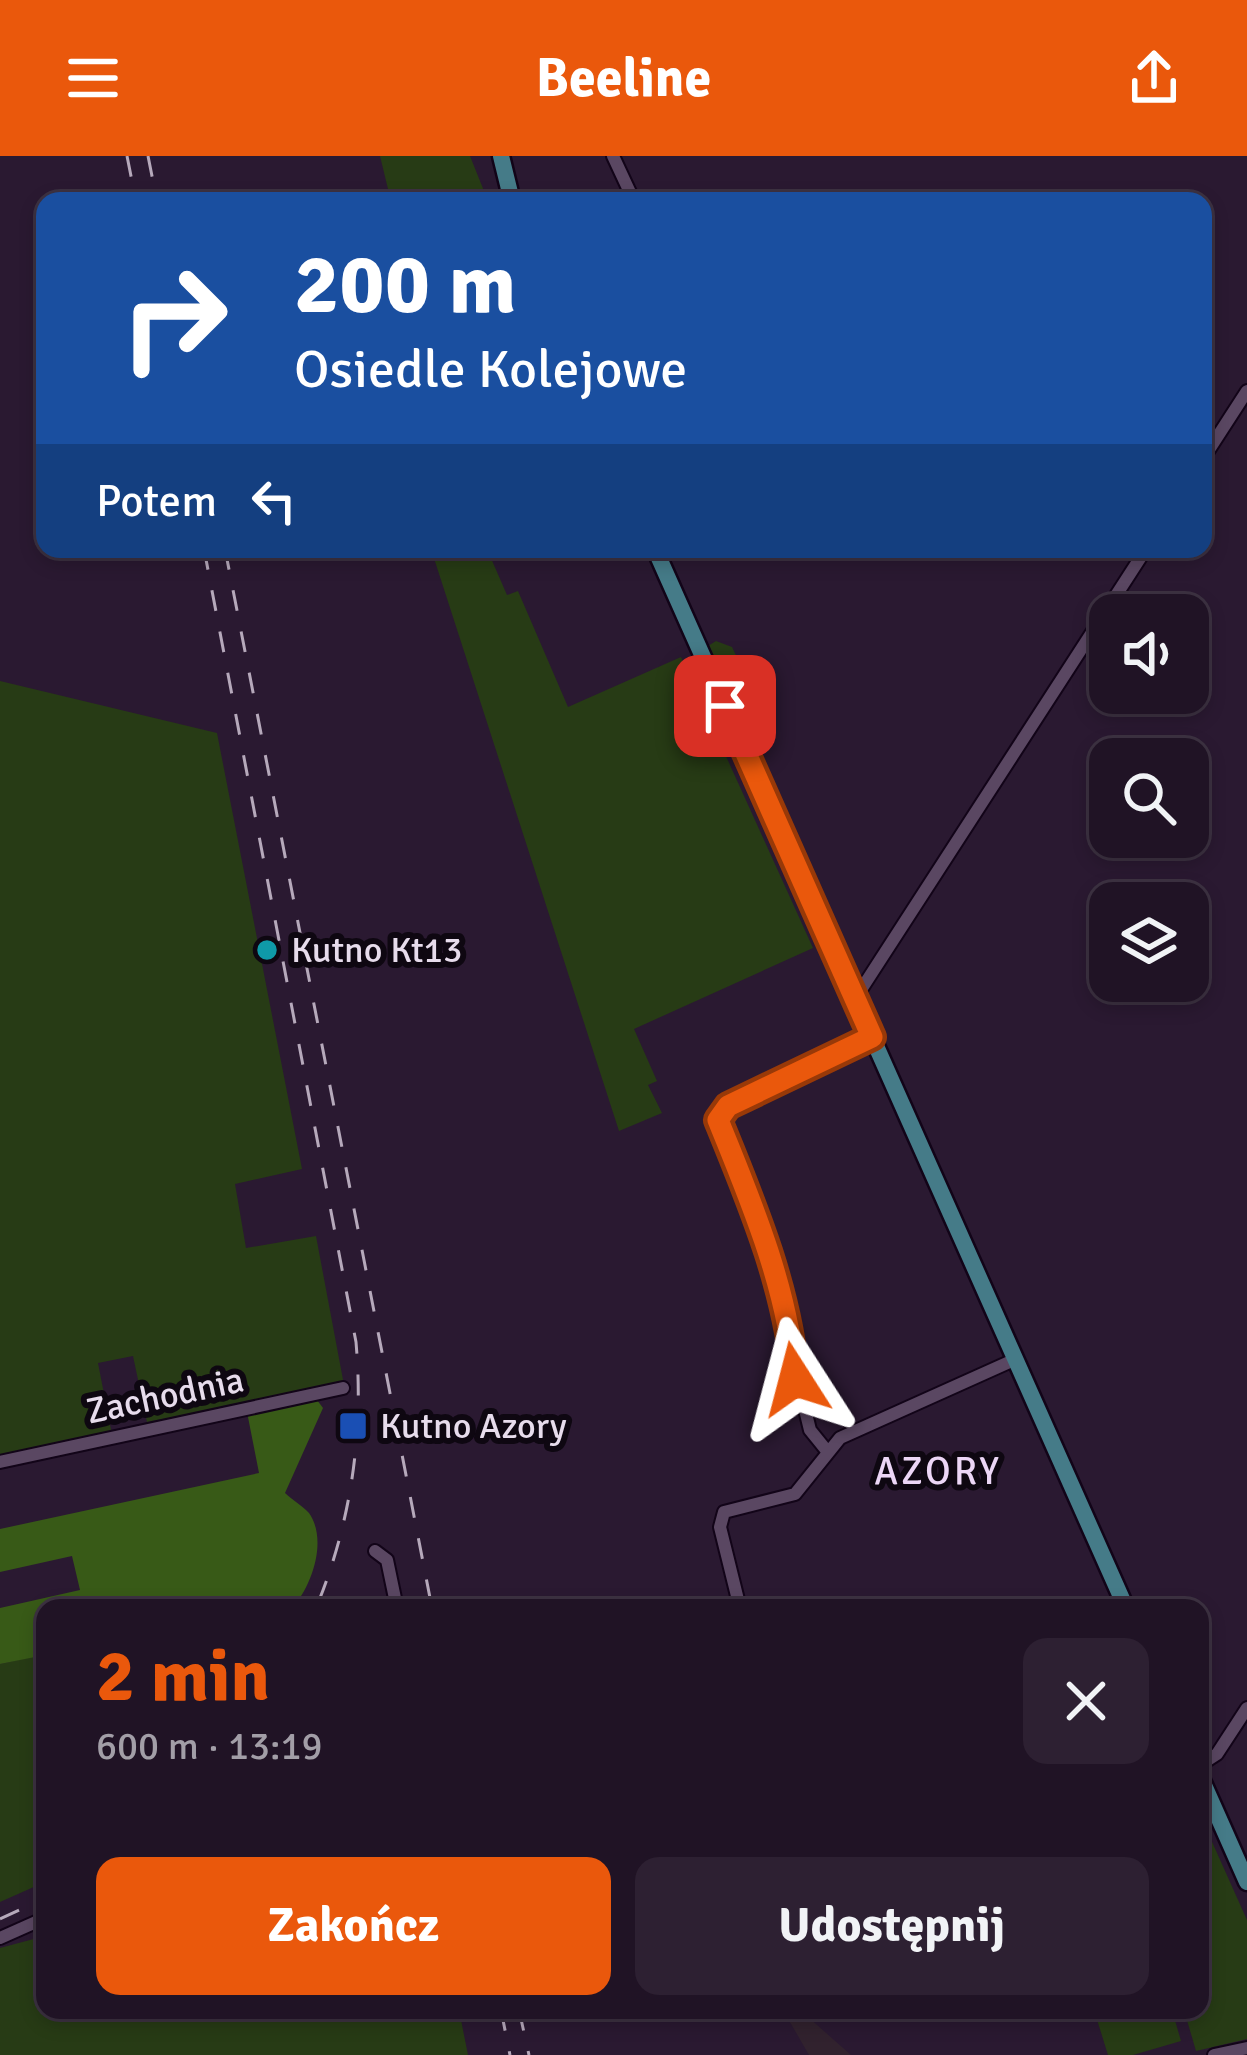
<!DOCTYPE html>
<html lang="pl">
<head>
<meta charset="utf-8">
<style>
	:root { --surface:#201325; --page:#2d2032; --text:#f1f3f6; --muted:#a29ea7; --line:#3d3242; --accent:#ea580c }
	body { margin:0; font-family:Signika,sans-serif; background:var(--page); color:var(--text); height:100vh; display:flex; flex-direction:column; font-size:45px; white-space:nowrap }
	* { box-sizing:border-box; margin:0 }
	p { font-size:39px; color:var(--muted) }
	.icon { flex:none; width:66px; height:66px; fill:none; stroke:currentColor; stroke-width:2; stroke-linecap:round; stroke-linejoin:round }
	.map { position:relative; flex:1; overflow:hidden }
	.details { position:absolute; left:36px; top:1443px; width:1173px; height:420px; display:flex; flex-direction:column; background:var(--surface); border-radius:24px; box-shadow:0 6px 18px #0003,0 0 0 3px var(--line) }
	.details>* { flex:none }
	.hud { position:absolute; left:36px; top:36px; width:1176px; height:366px; border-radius:24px; box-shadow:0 6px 18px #0003,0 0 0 3px var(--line); background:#1a4fa0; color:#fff; overflow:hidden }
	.fabs { position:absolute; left:1089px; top:438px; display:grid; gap:24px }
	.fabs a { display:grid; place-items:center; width:120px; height:120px; border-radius:24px; background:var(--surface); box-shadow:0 6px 18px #0003,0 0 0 3px var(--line); font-size:60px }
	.pin { position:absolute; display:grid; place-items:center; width:102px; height:102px; color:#fff; margin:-51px; border-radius:24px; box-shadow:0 6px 18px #0006 }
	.me { position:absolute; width:132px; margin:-66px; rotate:351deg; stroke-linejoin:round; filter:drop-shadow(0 0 9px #0008) }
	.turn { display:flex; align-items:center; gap:42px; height:252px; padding:0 60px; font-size:54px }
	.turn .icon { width:156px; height:156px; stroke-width:2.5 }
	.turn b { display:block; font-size:84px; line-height:102px }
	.then { display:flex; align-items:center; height:114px; padding:0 60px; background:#0003; gap:24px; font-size:45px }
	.round { display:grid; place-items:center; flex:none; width:126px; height:126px; border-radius:24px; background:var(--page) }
	.headline { display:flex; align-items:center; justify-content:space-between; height:204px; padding:0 60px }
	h1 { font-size:72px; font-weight:700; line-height:90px; color:var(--accent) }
	.primary-button { display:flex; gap:24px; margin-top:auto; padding:24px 60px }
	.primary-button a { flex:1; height:138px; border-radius:24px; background:var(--accent); color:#fff; font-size:48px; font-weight:700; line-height:138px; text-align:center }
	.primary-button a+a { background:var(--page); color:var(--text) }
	header { display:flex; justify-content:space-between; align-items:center; height:156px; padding:0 60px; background:var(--accent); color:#fff; font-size:54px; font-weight:700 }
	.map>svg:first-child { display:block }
</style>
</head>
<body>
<header><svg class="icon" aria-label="menu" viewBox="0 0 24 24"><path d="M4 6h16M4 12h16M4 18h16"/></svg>Beeline<svg class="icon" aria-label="share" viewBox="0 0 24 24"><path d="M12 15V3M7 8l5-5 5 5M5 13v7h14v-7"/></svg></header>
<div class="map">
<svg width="1247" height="1899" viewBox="0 0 1247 1899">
	<rect width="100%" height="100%" fill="#2a1931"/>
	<path fill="#31222e" d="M 783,1854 L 800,1854 L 851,1899 L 809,1899 Z"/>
	<path fill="#273b15" d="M 380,0 L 470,0 L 488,45 L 383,45 L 388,33 Z
		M 431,393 L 487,393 L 507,439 L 518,435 L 568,551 L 681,501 L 813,792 L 634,873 L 657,925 L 648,929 L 662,957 L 619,975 Z
		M 716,485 L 732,491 L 764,558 L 756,574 L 743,571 L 708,490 Z
		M 0,525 L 217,577 L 302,1013 L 235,1028 L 246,1092 L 316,1080 L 344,1229 L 147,1266 L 133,1200 L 98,1207 L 112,1279 L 0,1304 Z
		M 45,1498 L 45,1726 L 0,1746 L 0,1508 Z
		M 1200,1659 L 1247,1764 L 1247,1883 L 1196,1895 L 1184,1854 L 1200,1854 Z
		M 45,1780 L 45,1854 L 459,1854 L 468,1899 L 0,1899 L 0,1792 Z
		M 1094,1854 L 1172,1854 L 1181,1885 L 1133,1899 L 1108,1899 Z"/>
	<path fill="#385a17" d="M 317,1244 L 323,1252 L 285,1337 C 292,1344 303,1350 309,1357 C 328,1384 312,1430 292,1452 L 45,1452 L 45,1499 L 0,1508 L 0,1452 L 80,1434 L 72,1400 L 0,1416 L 0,1373 L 259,1317 L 247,1256 Z"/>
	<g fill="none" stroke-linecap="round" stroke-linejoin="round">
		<g stroke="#120418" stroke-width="16">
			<path id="minor" d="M 613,0 L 634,45
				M 1203,303 L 1247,235
				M 855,843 L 1146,393
				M 827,1295 L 810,1274 L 763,1081 L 719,964 L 728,950 L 872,881
				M 0,1306 L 343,1232
				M 375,1395 L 387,1404 L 397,1452
				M 740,1452 L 720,1371 L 724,1356 L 795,1338 L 840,1282 L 1016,1203
				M 1200,1609 L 1217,1598 L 1247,1552
				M 0,1782 L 45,1762
				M 1214,1899 L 1247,1892"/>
		</g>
		<g stroke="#120418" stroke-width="21">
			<path id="major" d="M 501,0 L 512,45
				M 655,393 L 1126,1452
				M 1200,1620 L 1247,1726"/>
		</g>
		<use href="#minor" stroke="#5a4762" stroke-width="12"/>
		<use href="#major" stroke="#457b88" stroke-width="16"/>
		<path stroke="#b6a9bb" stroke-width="3" stroke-dasharray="21 21" stroke-linecap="butt" d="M 127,0 L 136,45
			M 148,0 L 157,45
			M 204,393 L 356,1186 C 364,1278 351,1367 316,1452
			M 225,393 L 432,1452
			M 0,1763 L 45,1742
			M 501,1854 L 510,1899
			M 519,1854 L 529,1899"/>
	</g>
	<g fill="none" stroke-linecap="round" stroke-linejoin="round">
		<g stroke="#983908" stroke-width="30">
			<path id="route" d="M 725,550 L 872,881 L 728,950 L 718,964 C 751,1045 789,1135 795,1223"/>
		</g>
		<use href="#route" stroke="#ea580c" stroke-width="21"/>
	</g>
	<circle fill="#0f9aa8" stroke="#0e0711" stroke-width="4.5" cx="267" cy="794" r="12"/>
	<rect fill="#1a4fb4" stroke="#0e0711" stroke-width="4.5" x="338" y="1255" width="30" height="30" rx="6"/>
	<g text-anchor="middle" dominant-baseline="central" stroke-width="12" stroke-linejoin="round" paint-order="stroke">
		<g font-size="36" fill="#e7dcec" stroke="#0e0711" text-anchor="start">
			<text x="291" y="794">Kutno Kt13</text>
			<text x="380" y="1270">Kutno Azory</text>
		</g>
		<g font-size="36" fill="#e7dcec" stroke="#0e0711">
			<text transform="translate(165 1240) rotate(-12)">Zachodnia</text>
		</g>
		<g font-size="39" letter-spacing="3" fill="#ecd6f6" stroke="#0e0711">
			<text x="938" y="1315">AZORY</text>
		</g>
	</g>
</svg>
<div class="fabs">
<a><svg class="icon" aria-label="sound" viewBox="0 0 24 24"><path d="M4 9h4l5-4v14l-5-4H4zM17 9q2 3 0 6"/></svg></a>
<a><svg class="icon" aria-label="search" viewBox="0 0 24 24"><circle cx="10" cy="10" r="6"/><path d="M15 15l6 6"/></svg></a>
<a><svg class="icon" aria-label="layers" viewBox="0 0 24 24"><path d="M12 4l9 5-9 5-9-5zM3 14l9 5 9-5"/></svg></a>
</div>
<div class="pin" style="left:725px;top:550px;background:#d93025"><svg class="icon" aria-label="arrive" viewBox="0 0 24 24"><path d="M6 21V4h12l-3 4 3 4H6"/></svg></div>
<svg class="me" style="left:795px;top:1223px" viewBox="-20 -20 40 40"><path d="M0-17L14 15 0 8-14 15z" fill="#ea580c" stroke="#fff" stroke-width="4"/></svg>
<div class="hud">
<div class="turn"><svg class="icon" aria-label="right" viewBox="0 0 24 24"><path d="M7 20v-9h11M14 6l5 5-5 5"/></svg><div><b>200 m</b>Osiedle Kolejowe</div></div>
<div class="then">Potem<svg class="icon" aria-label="left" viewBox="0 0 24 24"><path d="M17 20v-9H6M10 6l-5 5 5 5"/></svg></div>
</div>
<section class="details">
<div class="headline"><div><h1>2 min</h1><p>600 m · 13:19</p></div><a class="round"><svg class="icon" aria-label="close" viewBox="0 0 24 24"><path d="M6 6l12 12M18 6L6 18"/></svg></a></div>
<div class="primary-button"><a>Zakończ</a><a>Udostępnij</a></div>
</section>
</div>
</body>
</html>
